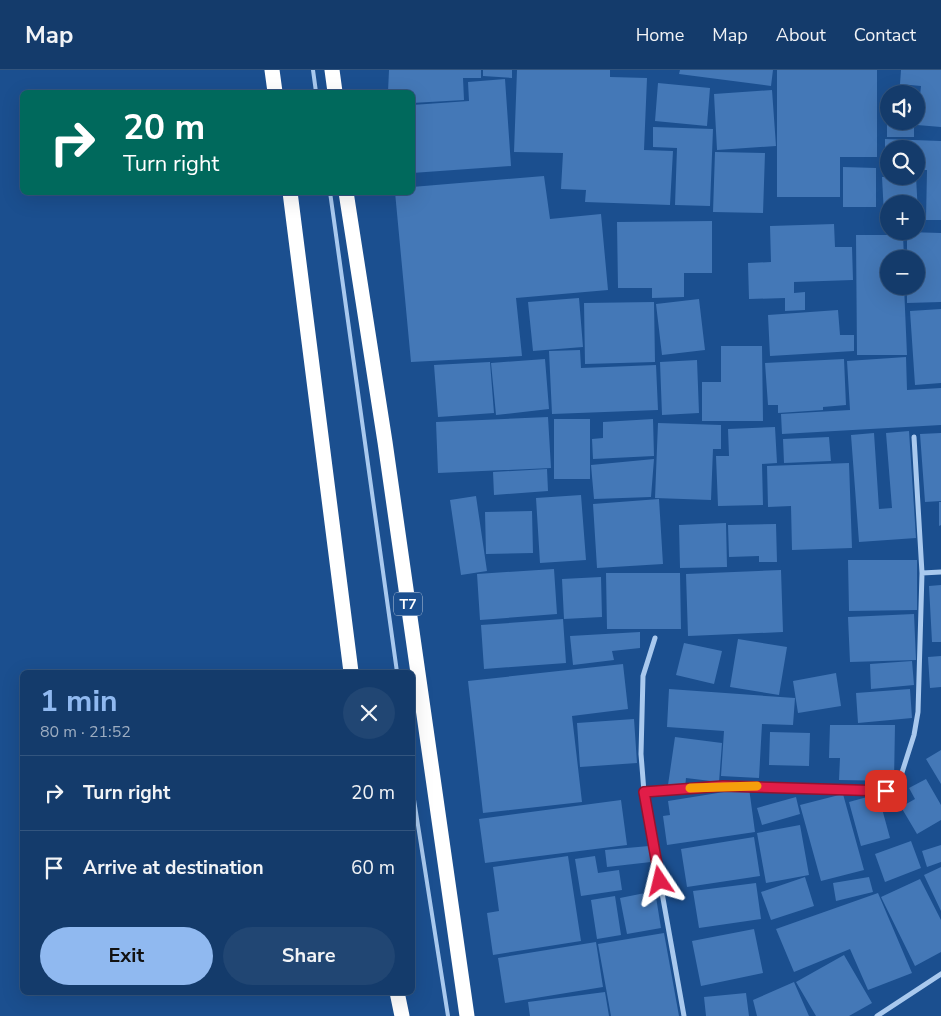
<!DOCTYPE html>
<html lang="en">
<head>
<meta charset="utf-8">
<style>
	:root { --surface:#143b6b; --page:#214673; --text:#f1f3f6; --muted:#9dadc1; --line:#33557e; --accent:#90b9f0 }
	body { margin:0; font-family:"Nunito Sans",sans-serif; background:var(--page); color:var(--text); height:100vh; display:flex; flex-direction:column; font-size:19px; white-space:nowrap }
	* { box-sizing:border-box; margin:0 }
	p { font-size:16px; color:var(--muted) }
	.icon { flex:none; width:28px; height:28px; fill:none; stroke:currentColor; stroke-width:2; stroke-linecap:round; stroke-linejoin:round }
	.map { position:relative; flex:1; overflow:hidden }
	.sheet { position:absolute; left:20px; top:600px; width:395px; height:325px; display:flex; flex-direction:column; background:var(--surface); border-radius:8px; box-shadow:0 5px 20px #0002,0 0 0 1px var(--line) }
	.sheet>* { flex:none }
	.banner { position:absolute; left:20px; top:20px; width:395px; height:105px; border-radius:8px; box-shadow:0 5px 20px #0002,0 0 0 1px var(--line); background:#00695c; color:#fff; overflow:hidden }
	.fabs { position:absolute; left:880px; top:15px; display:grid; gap:10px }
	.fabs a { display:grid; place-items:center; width:45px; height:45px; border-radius:50%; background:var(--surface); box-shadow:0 5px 20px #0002,0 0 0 1px var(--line); font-size:25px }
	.pin { position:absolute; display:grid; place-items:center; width:42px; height:42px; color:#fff; margin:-21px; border-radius:10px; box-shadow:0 2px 8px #0006 }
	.me { position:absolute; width:55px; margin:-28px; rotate:350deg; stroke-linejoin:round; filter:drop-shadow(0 0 4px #0008) }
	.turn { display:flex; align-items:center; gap:18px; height:105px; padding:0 20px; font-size:22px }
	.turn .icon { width:65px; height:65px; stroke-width:2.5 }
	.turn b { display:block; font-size:35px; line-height:42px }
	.round { display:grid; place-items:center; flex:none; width:52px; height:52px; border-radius:26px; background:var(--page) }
	.headline { display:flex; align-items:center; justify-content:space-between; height:85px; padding:0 20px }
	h1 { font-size:30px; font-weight:700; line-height:38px; color:var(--accent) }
	.action { display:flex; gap:10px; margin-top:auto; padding:10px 20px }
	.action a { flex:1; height:58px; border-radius:30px; background:var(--accent); color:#111; font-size:20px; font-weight:700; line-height:58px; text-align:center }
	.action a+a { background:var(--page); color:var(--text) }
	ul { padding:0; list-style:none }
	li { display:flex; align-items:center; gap:15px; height:75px; padding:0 20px; border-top:1px solid var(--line) }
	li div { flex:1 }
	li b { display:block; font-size:19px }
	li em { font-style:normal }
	header { display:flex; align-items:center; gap:30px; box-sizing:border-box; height:70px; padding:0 25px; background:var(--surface); border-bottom:1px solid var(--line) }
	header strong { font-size:24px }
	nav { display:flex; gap:28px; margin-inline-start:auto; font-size:18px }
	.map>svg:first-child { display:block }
</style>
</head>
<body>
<header>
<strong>Map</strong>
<nav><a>Home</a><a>Map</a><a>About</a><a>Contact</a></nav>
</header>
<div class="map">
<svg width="941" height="946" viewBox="0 0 941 946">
	<rect width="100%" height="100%" fill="#1b4f8f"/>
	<path fill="#4478b7" d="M 389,0 L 481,0 L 481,8 L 463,8 L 464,30 L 412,33 L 412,22 L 388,22 Z
		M 483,0 L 512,0 L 512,8 L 483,6 Z
		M 517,0 L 610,0 L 610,7 L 647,8 L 644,80 L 673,81 L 670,135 L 585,132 L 586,120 L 561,119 L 563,83 L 514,82 Z
		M 680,0 L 773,0 L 771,16 L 679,4 Z
		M 777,0 L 877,0 L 877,87 L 840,87 L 840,127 L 777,127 Z
		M 901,0 L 941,0 L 941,57 L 917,55 L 921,16 L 900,14 Z
		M 505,9 L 511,96 L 412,103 L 412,35 L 469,31 L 468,12 Z
		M 658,13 L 710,18 L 707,56 L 655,51 Z
		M 772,20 L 776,76 L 717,80 L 714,24 Z
		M 887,20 L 914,20 L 914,24 L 889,24 L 889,51 L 914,51 L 914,67 L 887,67 Z
		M 653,57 L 713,59 L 710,136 L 675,135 L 677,78 L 653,77 Z
		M 885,69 L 941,71 L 941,150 L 926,150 L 927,100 L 916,100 L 916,79 L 889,79 L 889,99 L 885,99 Z
		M 715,82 L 765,83 L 763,143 L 713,142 Z
		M 843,97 L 876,98 L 876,137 L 843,137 Z
		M 544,106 L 550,149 L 601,144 L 608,220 L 516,228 L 522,286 L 411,292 L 395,122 L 412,122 L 412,117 Z
		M 916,106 L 918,144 L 916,144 L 916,134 L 889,134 L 889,145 L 884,145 L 882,107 Z
		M 712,151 L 712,203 L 684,203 L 684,227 L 652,228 L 652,218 L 618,218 L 617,152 Z
		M 834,154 L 835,177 L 852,177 L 853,210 L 794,212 L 794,223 L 805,222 L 805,240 L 785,241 L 785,228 L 749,229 L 748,193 L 771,192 L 770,156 Z
		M 907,162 L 941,163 L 941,232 L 907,233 L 907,216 L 916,216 L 916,189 L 907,189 Z
		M 856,165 L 903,165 L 904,189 L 889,189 L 889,216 L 904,216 L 907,285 L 857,285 Z
		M 579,228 L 583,277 L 533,281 L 528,232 Z
		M 699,229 L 705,280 L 662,285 L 656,234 Z
		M 654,232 L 655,292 L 585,294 L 584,233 Z
		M 941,239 L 941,313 L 915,315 L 910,241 Z
		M 838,240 L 840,265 L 854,265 L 854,281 L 770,286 L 768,245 Z
		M 721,276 L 762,276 L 763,351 L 702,351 L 702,312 L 721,312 Z
		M 580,280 L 581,298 L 656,295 L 658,340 L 552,344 L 549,281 Z
		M 906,287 L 907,320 L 941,318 L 941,355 L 782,364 L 781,344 L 850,340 L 847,291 Z
		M 545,289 L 549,339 L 496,345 L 491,293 Z
		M 844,289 L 846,335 L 823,337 L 823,340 L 778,343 L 778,335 L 768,335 L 765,293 Z
		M 697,290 L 699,343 L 662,345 L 660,292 Z
		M 490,292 L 494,343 L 438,347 L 434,295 Z
		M 548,347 L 551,398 L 438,403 L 436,352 Z
		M 554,349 L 590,349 L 590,409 L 554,409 Z
		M 653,349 L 654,386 L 593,389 L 592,369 L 603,368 L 603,352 Z
		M 658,353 L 721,355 L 721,379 L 713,379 L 711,430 L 655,428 Z
		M 775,357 L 777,393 L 762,394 L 763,435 L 718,436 L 716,386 L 729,386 L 728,359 Z
		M 909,361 L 916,468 L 859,472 L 851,365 L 874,363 L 879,439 L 892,438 L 886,363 Z
		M 941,363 L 941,431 L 925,432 L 920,364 Z
		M 829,367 L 831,391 L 784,393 L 783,369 Z
		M 654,389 L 651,427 L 594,429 L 591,395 Z
		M 849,393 L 852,478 L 792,480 L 791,436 L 768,437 L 767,396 Z
		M 547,399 L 548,421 L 494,425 L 493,402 Z
		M 581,425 L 586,490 L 540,493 L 536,428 Z
		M 476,426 L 487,501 L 461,505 L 450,430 Z
		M 659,429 L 663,494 L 597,498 L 593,434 Z
		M 939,432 L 941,432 L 941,455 L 939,456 Z
		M 532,441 L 533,483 L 486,484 L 485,442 Z
		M 726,453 L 727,497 L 680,498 L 679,455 Z
		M 776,454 L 777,492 L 759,492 L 759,486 L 729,487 L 728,455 Z
		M 848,490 L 917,490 L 917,540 L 849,541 Z
		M 554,499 L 557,544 L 480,550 L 477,504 Z
		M 781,500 L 783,562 L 688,566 L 686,504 Z
		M 606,503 L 680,503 L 681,559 L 607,559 Z
		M 601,507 L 602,547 L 564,549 L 562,509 Z
		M 941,515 L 941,572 L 932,572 L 929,516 Z
		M 914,544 L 916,590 L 850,592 L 848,547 Z
		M 563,549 L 566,593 L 484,599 L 481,555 Z
		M 640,562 L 640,578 L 612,581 L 614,590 L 573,595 L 570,566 Z
		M 738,569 L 787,577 L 779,625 L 730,617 Z
		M 684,573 L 722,581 L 714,614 L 676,605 Z
		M 941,586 L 941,617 L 930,618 L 928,587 Z
		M 912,591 L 914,615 L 871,619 L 870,594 Z
		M 623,594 L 628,639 L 572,646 L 582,732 L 483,743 L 468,611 Z
		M 836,603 L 841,636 L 798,643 L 793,611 Z
		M 669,619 L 795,628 L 793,655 L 762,654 L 759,708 L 721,706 L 724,661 L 667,657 Z
		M 910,619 L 912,648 L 858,653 L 856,623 Z
		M 634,649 L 637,693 L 580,697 L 577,653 Z
		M 830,655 L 895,655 L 894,711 L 839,710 L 840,688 L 829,688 Z
		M 770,662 L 810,663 L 809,696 L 769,695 Z
		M 675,667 L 722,673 L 719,712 L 686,708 L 685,718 L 668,715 Z
		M 941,680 L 941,714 L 926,689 Z
		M 926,709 L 941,735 L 941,750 L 917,764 L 901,737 L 915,729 L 909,718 Z
		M 749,718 L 755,762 L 667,775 L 663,746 L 670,745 L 668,731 Z
		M 843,724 L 864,800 L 821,811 L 800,735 Z
		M 878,724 L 890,768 L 861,776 L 849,732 Z
		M 796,727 L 800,744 L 762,755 L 757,738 Z
		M 621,730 L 627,775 L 485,793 L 479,749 Z
		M 800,755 L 809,805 L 766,813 L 757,763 Z
		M 754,767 L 760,806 L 687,817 L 681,779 Z
		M 911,771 L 921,798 L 885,812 L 875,784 Z
		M 941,775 L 941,792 L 927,797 L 922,781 Z
		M 649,776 L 651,792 L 607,797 L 605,780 Z
		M 568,786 L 581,871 L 493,885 L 487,843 L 499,841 L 493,797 Z
		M 595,786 L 598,803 L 619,800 L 622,820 L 581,826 L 575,789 Z
		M 941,797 L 941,841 L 924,805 Z
		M 805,807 L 814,836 L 771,850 L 761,822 Z
		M 869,807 L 873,822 L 836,831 L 833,813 Z
		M 920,809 L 941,850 L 941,882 L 915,896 L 881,827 Z
		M 756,813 L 761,849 L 699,858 L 693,821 Z
		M 655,821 L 661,858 L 627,864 L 620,828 Z
		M 878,823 L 912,903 L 868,920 L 850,879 L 794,902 L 776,859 Z
		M 615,826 L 621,865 L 597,869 L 591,830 Z
		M 754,859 L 763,903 L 701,916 L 692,871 Z
		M 664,863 L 679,946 L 611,946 L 598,874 Z
		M 596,872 L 603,917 L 505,933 L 498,888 Z
		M 844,885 L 872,933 L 849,946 L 816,946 L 796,912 Z
		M 794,912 L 809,946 L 757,946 L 753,930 Z
		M 605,922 L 609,946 L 530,946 L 528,932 Z
		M 746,923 L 749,946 L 706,946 L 704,927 Z"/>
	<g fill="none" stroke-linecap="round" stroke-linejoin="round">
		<path stroke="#a9c9ee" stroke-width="4" d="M 313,0 L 316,22
			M 330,122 L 397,602
			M 412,717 L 448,946"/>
		<path stroke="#a9c9ee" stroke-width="5" d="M 922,503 L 941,502
			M 655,568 L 643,606 L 641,684 L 644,722 L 684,946
			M 644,722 L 723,716 L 885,721 L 898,715 L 914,665 L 918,642 L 922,503 L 914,367
			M 877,946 L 941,904"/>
		<path stroke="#fff" stroke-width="15" d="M 272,0 L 275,22
			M 332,0 L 335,22
			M 290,122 L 351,602
			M 346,122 L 385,372 L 467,946
			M 397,922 L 402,946"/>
	</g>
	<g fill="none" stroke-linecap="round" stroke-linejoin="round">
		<g stroke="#92132f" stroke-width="12">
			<path id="route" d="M 660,811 L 644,722 L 723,716 L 886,721"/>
		</g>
		<use href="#route" stroke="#e11d48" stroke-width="9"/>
		<path stroke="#f59e0b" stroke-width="9" d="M 690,718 L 757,716"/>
	</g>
	<g text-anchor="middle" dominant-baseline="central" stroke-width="4" stroke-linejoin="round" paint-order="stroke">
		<rect fill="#1b4f8f" stroke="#bbcadd" stroke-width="1" x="394" y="522.5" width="28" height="23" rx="4"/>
		<g font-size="14" font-weight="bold" fill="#fff">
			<text x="408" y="534">T7</text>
		</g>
	</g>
</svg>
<div class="fabs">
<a><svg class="icon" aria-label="sound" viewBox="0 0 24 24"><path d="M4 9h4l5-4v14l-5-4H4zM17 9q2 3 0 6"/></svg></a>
<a><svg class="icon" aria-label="search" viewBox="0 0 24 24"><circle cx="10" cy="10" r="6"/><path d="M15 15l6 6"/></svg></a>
<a>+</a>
<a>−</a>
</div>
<div class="pin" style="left:886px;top:721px;background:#d93025"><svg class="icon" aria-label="arrive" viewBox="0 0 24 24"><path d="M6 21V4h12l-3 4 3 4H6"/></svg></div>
<svg class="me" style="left:660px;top:811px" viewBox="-20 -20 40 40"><path d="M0-17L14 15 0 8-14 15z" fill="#e11d48" stroke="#fff" stroke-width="4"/></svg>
<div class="banner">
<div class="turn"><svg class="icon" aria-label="right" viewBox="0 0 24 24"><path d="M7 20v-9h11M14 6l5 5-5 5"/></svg><div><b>20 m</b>Turn right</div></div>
</div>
<section class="sheet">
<div class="headline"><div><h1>1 min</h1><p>80 m · 21:52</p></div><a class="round"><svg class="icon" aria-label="close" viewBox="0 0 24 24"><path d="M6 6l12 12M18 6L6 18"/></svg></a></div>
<ul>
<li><svg class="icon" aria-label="right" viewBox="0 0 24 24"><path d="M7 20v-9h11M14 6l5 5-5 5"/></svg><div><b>Turn right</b></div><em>20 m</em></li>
<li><svg class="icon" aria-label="arrive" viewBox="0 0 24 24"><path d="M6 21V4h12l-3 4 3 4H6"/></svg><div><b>Arrive at destination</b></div><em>60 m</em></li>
</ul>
<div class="action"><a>Exit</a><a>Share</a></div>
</section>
</div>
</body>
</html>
